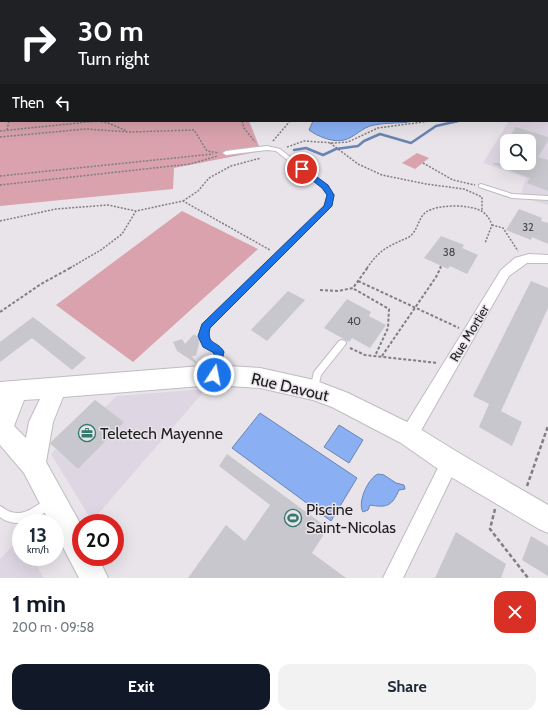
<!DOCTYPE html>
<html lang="en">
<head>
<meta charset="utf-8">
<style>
	:root { --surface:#fff; --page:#f2f2f3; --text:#1f2937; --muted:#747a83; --accent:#111827 }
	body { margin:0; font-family:Cabin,sans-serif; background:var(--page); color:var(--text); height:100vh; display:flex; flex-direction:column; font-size:15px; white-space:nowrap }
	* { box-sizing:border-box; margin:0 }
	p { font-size:13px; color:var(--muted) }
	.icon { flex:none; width:22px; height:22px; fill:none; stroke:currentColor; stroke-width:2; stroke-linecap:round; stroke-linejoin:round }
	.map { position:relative; height:578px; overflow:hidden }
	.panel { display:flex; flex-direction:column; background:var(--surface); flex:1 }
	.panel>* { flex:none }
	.hud { position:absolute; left:0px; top:0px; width:548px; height:122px; box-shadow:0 4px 16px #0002; background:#202124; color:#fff; overflow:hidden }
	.fabs { position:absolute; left:500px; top:134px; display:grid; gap:8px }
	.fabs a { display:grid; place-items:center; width:36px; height:36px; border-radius:8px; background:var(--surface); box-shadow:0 4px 16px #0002; font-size:20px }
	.speed { position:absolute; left:12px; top:514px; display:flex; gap:8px; font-size:20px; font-weight:700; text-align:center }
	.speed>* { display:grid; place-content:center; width:52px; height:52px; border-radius:50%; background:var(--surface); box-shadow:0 4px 16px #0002; line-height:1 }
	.speed small { font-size:10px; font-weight:400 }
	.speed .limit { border:6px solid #d22; background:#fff; color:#111 }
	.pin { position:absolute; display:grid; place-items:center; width:34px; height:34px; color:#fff; margin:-17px; border:2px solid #fff; border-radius:50%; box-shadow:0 1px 4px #0007 }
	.me { position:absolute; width:44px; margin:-22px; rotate:11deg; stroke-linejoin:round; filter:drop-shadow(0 0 3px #0008) }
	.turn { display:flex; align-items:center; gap:14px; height:84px; padding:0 12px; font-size:18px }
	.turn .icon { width:52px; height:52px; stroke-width:2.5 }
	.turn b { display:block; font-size:28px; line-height:34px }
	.then { display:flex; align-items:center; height:38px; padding:0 12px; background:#0003; gap:8px; font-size:15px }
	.round { display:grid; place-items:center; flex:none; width:42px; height:42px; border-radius:12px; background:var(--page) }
	.headline { display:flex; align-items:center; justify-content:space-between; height:68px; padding:0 12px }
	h1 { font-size:24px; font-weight:800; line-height:30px; color:var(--accent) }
	.primary-button { display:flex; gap:8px; margin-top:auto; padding:8px 12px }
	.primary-button a { flex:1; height:46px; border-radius:12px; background:var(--accent); color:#fff; font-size:16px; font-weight:800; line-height:46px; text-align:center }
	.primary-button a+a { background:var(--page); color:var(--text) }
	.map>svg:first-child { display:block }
</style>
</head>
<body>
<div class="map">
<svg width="548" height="578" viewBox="0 0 548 578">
	<rect width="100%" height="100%" fill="#e8e4e9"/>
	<path fill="#ded6e2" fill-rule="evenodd" d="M 547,114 L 548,114 L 548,205 L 520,197 L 526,178 L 483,163 L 509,121 L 547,121 ZM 507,141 L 529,141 L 529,163 L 507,163 Z
		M 206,389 L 92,521 L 51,454 L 56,449 L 50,444 L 95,400 L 105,407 L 117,396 Z
		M 21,537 L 21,557 L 33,557 L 43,578 L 0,578 L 0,559 Z"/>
	<path fill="#d9a2ac" d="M 323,0 L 472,0 L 321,1 Z
		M 0,85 L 1,121 L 249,121 L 261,151 L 174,168 L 173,189 L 0,206 Z
		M 417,153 L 429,158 L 415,169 L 402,163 Z
		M 182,211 L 258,249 L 133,362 L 56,305 Z"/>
	<path fill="#8ab0f3" stroke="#6a84b3" d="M 313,121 L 415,121 C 402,124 388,122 374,125 C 362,127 354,138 344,140 C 333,143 317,136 309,130 Z
		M 260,413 L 357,478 L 331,521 L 232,448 Z
		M 339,425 L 363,440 L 349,463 L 324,447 Z
		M 378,474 L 384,475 L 396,483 L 404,485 L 405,489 L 399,490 C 392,506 387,508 370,505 L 368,510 L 363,512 C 357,503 368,478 378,474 Z"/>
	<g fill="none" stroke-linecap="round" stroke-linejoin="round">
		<path stroke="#6a84b3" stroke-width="2" d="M 499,0 L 507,1"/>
		<path stroke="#6a84b3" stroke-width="2.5" d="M 294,150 L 306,148 L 323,155 L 336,149 L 358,146 L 364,141 L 380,134 L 411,143 L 436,126 L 458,121"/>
		<path fill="#8ab0f3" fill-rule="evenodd" d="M 50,0 L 61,0 L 61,1 L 50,1 Z"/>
	</g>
	<path fill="#c7c7cd" d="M 516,127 L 548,137 L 548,141 L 538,157 L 548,160 L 548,191 L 527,183 L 530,178 L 493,164 L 493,163 L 529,163 L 529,141 L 506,141 Z
		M 519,209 L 542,218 L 541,221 L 548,223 L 548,244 L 532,237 L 531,240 L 506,230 Z
		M 441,236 L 464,245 L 462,248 L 478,255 L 467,274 L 450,266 L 448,269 L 424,258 Z
		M 531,281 L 548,288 L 548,308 L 501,411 L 522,422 L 512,446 L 479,427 L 489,404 L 473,396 Z
		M 288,291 L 305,300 L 267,341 L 251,330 Z
		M 347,299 L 371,312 L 369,316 L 386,325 L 370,348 L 352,338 L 349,342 L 324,328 Z
		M 33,317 L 46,327 L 86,358 L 72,370 L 32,338 L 0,362 L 0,342 Z
		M 194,334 L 200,339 L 196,356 L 192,356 L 197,364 L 177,351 L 173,342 L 182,339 L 185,344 Z
		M 95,400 L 124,422 L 78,469 L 51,444 L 51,442 Z
		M 227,454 L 328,528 L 312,553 L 346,578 L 188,578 L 226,525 L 245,541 L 270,505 L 219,466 Z
		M 456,532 L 506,564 L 501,578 L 435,578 Z
		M 531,536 L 548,546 L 548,576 L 522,560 Z"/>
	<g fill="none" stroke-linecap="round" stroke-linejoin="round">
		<g stroke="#bfbcc1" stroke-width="2">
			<path id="lane" d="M 267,146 L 280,149 L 327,186 L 334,195 L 330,207 L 209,328 C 207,341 212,343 222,350 L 223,352 L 218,374 L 217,376 L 214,378 L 211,376 L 210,374 L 215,353 C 204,346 197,338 202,325 L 325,205 L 328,195 L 323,188 L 276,151 L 267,150 L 226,155 L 223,153 L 226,151 Z
				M 481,184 L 512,194 L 548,196 L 548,200 L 512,198 L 479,187 L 479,185 Z
				M 342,340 L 345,341 L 346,343 L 345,345 L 321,375 L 317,392 L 314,393 L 311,392 L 310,389 L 314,372 L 339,341 Z
				M 50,498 L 53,500 L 55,503 C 51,512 28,522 18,523 C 12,523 5,521 0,517 L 0,506 C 4,508 7,511 11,512 C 27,517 37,503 50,498 Z"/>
		</g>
		<g stroke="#bfbcc1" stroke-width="2">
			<path id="street" d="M 0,7 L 1,7 L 1,11 L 0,11 Z
				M 529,254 L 548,255 L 548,263 L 527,263 L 509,276 L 415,441 L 409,443 L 403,441 L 401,435 L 403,429 L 501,270 L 515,258 Z
				M 450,454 L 456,456 L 459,462 L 403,578 L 383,578 L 444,456 Z"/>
		</g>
		<g stroke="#bfbcc1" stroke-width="2">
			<path id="secondary" d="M 214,365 L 260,368 L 314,380 L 348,393 L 417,427 L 459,453 L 548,505 L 548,533 L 539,529 L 441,471 L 401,443 L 332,407 L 313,400 L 260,388 L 214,385 L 63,397 L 53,422 L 46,462 L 81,525 L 81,557 L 98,557 L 108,578 L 79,578 L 55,532 L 55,523 L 50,523 L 24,473 L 0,445 L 0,382 ZM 40,399 L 29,422 L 26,438 L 14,426 L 24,400 Z"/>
		</g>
		<path stroke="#817e81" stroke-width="1" stroke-dasharray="1.5 1" stroke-linecap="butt" d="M 232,0 L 235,1"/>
		<path stroke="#817e81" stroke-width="1.5" stroke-dasharray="2 1.5" stroke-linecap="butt" d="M 242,121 L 244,128 L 255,142
			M 7,130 L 9,121
			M 0,131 L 98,121 L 108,123 L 127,131
			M 0,137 L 86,129 L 130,132 L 194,130 L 207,151 L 219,153
			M 273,141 L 290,121
			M 330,143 L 358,164 L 382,175 L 426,184 L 464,189 L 482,197 L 482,211
			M 287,147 L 304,141 L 334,143 L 348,142 L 378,128 L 430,121
			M 423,163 L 453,180 L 475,185
			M 0,176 L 213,154
			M 0,185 L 190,164 L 218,156
			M 183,201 L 198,191 L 209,178 L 231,166 L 261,158
			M 0,221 L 56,209 L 108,205 L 136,211 L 183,201 L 270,250
			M 492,225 L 503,228 L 518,251
			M 70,268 L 101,250 L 122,234 L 136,211
			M 367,268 C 374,258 381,250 392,245 C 397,242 403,240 409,237 C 418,231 418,218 426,212 C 438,204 472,204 483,212 C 488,216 490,220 492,225 L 485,243
			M 440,268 L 441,265"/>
		<path stroke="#817e81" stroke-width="2" stroke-dasharray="3 2" stroke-linecap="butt" d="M 358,281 L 459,328
			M 354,289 L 389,309 L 388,328 L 375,356
			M 320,290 L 338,291 L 353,288 L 368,267
			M 0,312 L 41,284 L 72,267
			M 350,348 L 365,355 L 438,363
			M 382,356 L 436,277 L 441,267"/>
		<path stroke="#817e81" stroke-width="2.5" stroke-dasharray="4 2.5" stroke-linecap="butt" d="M 527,486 L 548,426
			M 495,509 L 490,529 L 528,578"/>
		<use href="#lane" fill="#fff" fill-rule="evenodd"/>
		<use href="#street" fill="#fff" fill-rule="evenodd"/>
		<use href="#secondary" fill="#fff" fill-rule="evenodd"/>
	</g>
	<path fill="#1a73e8" stroke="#114b97" d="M 302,166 L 328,185 L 334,195 L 332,206 L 210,328 C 206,346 218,340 224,352 L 218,378 L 214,379 L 211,378 L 209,375 L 214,353 L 203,347 L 198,336 L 202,324 L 324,206 L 327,195 L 322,188 L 299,170 L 298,169 Z"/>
	<defs>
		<g id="office-ring" transform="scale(0.9)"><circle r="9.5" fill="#e8e4e9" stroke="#34796e" stroke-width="1.5"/><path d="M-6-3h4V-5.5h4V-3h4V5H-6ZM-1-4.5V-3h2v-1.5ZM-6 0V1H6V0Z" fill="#34796e"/></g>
		<g id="stadium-ring" transform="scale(0.9)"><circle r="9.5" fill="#e8e4e9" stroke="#34796e" stroke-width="1.5"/><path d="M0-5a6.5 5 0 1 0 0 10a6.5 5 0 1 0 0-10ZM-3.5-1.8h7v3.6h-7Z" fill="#34796e"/></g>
	</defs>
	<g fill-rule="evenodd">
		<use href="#office-ring" x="87" y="433"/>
		<use href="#stadium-ring" x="293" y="518"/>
	</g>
	<g text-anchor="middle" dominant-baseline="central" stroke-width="3" stroke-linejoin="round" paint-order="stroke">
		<g font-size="11" fill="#49484a">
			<text x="528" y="227">32</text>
			<text x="449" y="252">38</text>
			<text x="354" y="321">40</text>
		</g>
		<g font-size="13" fill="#1f1d1f" stroke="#e8e4e9">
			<text transform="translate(469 333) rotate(-59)">Rue Mortier</text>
		</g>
		<g font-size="16" fill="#1f1d1f" stroke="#e8e4e9">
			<text transform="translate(290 387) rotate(13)">Rue Davout</text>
		</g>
		<g font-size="16" fill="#1f1d1f" stroke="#e8e4e9" text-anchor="start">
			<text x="100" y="433">Teletech Mayenne</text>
			<text x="306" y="509">Piscine<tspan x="306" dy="18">Saint-Nicolas</tspan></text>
		</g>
	</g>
</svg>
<div class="fabs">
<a><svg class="icon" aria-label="search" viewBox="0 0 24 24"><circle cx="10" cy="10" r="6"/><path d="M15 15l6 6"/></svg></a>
</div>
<div class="speed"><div>13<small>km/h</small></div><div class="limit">20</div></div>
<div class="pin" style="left:302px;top:169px;background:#d93025"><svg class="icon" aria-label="arrive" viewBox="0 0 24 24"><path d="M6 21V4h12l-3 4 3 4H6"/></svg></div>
<svg class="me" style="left:214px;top:375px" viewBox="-20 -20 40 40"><circle r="17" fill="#1a73e8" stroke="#fff" stroke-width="3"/><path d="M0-11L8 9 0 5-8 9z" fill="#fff"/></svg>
<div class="hud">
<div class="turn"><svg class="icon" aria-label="right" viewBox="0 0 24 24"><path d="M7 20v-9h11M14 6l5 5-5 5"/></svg><div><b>30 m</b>Turn right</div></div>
<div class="then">Then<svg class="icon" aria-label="left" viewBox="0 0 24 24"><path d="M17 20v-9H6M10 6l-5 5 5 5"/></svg></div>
</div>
</div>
<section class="panel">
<div class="headline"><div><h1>1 min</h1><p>200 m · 09:58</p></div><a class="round" style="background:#d93025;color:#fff"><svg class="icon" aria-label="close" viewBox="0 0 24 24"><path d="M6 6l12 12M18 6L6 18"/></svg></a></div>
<div class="primary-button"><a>Exit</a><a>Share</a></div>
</section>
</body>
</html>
